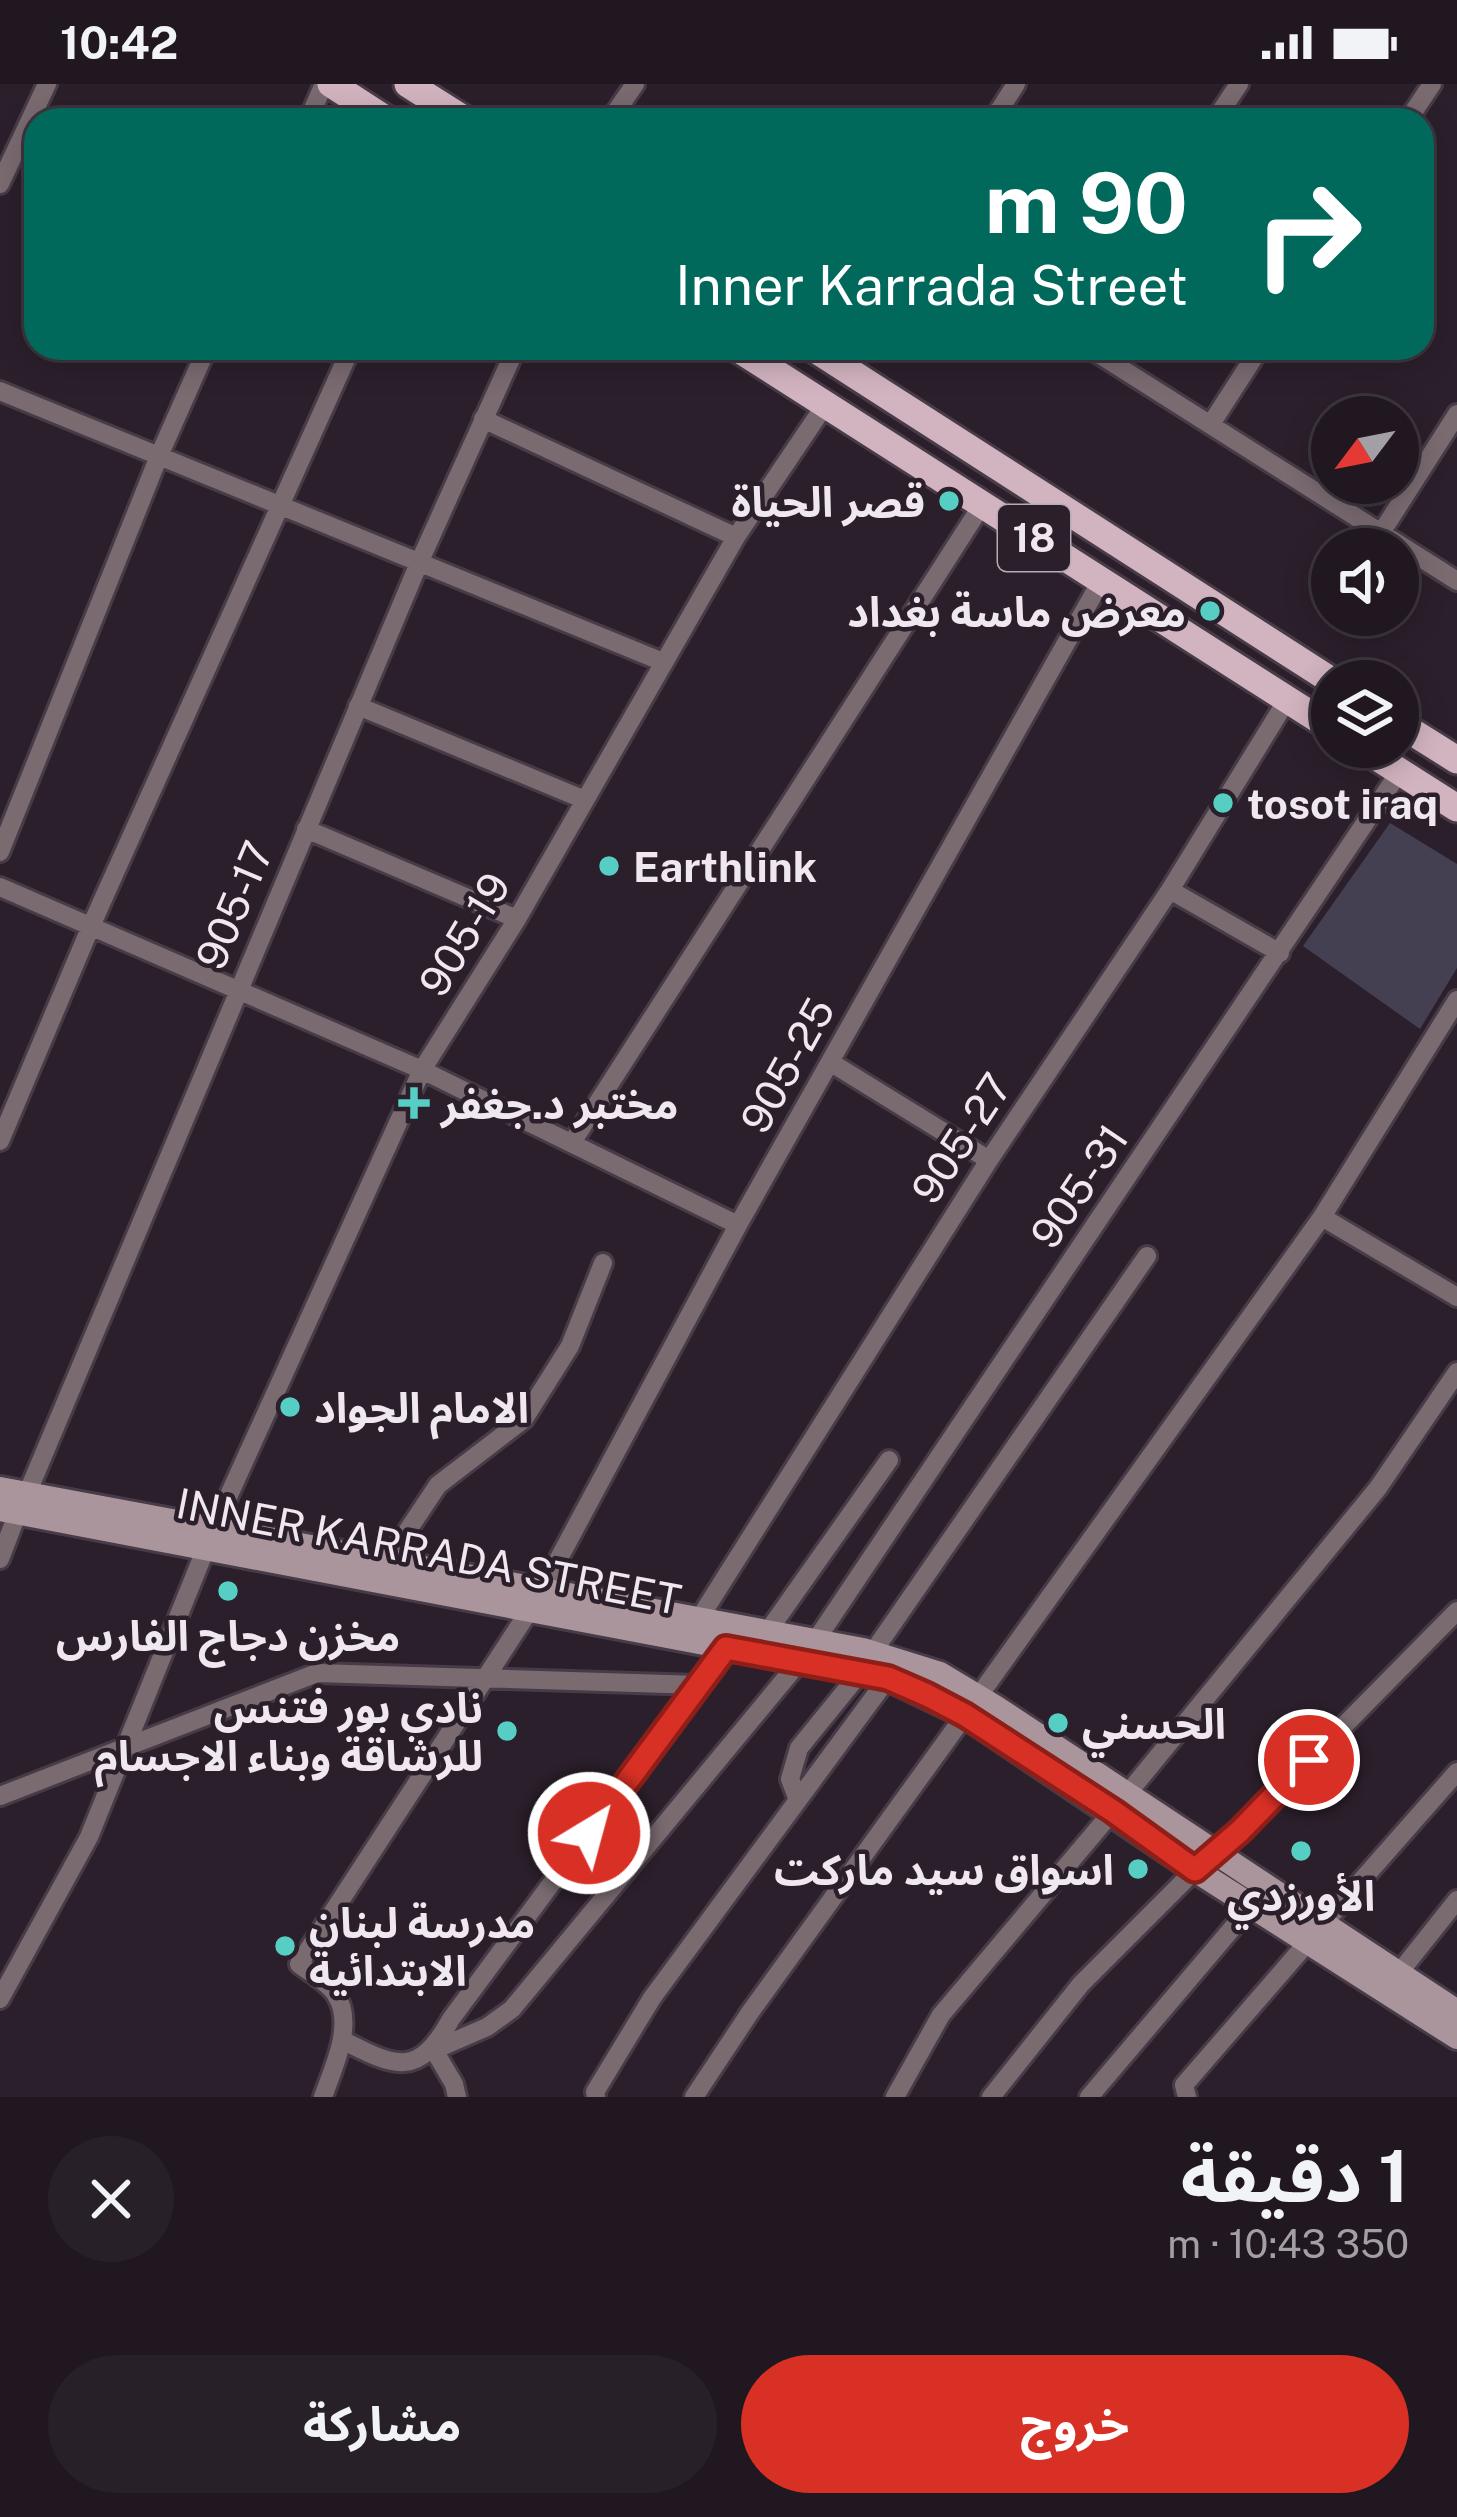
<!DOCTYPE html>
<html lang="ar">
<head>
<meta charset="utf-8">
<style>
	:root { --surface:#201720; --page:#282029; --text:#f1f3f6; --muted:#a29fa5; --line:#3d363e; --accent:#d93025 }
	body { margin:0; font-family:"Public Sans","Noto Sans Arabic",sans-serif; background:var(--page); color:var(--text); direction:rtl; height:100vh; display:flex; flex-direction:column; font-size:45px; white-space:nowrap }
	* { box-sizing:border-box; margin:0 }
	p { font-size:39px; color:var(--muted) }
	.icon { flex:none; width:66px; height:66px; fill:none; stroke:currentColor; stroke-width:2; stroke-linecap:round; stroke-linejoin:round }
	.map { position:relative; height:2013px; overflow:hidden; direction:ltr }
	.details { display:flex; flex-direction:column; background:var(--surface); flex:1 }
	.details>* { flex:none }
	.banner { position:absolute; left:24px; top:24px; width:1410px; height:252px; border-radius:36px; box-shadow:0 6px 30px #0003,0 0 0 3px var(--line); direction:rtl; background:#00695c; color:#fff; overflow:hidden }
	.needle { width:78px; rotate:238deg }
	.buttons { position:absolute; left:1311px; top:312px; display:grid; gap:24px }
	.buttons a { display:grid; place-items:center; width:108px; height:108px; border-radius:50%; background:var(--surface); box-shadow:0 6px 30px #0003,0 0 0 3px var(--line); font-size:60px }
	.pin { position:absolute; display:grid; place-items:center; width:102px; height:102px; color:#fff; margin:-51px; border:6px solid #fff; border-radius:50%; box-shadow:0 3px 12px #0007 }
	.me { position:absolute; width:132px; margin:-66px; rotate:37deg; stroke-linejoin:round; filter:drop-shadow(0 0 9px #0008) }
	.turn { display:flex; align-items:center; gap:42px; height:252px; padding:0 48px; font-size:54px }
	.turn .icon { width:156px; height:156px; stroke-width:2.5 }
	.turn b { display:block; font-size:84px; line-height:102px }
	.round { display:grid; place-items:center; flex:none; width:126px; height:126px; border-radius:63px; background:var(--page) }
	.summary { display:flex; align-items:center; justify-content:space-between; height:204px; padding:0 48px }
	h1 { font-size:72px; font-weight:700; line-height:90px }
	.action { display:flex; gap:24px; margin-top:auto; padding:24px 48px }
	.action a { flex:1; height:138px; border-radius:72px; background:var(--accent); color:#fff; font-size:48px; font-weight:700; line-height:138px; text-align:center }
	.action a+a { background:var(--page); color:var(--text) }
	.status { display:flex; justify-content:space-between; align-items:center; height:84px; padding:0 60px; background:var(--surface); direction:ltr }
	.status svg { height:33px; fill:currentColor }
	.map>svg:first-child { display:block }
</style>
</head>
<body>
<div class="status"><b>10:42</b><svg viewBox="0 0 49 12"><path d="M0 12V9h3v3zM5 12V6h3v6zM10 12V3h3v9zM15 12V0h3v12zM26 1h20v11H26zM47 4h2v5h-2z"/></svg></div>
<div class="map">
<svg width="1457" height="2013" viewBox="0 0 1457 2013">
	<rect width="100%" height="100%" fill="#2b1f2b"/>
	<path fill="#454051" d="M 1390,739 L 1457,780 L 1457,884 L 1420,945 L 1303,862 Z"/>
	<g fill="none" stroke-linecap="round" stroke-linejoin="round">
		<g stroke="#473b47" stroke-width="24">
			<path id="street" d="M 308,36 L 324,0
				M 610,36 L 635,0
				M 993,36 L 1016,0
				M 1215,36 L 1239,0
				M 1408,36 L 1432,0
				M 0,100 L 47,0
				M 1089,264 L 1457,497
				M 0,307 L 663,578
				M 483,335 L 736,453
				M 1211,340 L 1260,264
				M 1381,449 L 1457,330
				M 358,622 L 585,716
				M 306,745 L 517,835
				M 0,768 L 159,372 L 207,264
				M 0,803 L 422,986 L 738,1141
				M 1170,806 L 1280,869
				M 830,978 L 989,1076
				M 0,1057 L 91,842 L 351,264
				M 573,1057 L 982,421
				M 1322,1133 L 1457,1213
				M 27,1410 L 419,479 L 516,264
				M 214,1444 L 422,986 L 517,835 L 736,453 L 825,321
				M 0,1475 L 18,1428
				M 388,1476 L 438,1401 L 524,1335 L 570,1262 L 603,1179
				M 543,1504 L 738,1141 L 1101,497
				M 699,1535 L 989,1076 L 1170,806 L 1287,616
				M 768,1547 L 889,1376
				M 816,1556 L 1400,687
				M 873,1568 L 1147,1172
				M 978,1613 L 1322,1133 L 1457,916
				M 1128,1709 L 1378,1404 L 1457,1288
				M 0,1712 L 317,1589 L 698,1601
				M 798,1716 L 790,1695 L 799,1664 L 860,1589
				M 1325,1838 L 1457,1688
				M 1399,1889 L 1457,1816
				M 0,1915 L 89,1753 L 206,1464
				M 342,1956 C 395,1983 418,1995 451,1935 L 726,1564
				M 323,2013 C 333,1984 355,1940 336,1911 C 328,1898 310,1889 299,1880 L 531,1524
				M 457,2013 L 454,2000 L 434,1966 L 487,1943 L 512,1925 L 800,1577
				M 596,2013 L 595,2008 L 652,1914 L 888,1594
				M 694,2013 L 751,1927 L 965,1631
				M 895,2013 L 941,1931 L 1113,1727
				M 991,2013 L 1081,1900 L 1195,1786 L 1240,1747 L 1457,1527
				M 1089,2013 L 1252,1821
				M 1187,2013 L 1184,2001 L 1307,1859"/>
		</g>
		<g stroke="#473b47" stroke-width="30">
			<path id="secondary" d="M 0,1405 L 863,1566 L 940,1590 L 995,1623 L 1457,1928
				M 0,1425 L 888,1594 L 965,1631 L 1195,1786 L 1457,1953"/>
		</g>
		<g stroke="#473b47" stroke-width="33">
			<path id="primary" d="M 331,0 L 387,36
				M 408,0 L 465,36
				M 737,264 L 1332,644
				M 813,264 L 1332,597
				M 1398,639 L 1457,676
				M 1361,663 L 1457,724"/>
		</g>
		<use href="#street" stroke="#7a6b71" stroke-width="18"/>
		<use href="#secondary" stroke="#ab959d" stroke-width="24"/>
		<use href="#primary" stroke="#d2b4c0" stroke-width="27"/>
	</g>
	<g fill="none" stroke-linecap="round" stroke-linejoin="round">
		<g stroke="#8d1f18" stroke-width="30">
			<path id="route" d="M 589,1749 L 726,1564 L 888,1594 L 927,1611 L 965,1631 L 1113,1727 L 1195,1786 L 1240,1747 L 1309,1676"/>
		</g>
		<use href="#route" stroke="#d93025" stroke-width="21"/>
	</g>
	<g fill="#56cec4" stroke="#2b1f2b" stroke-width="4.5">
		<circle cx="949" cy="417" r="12"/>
		<circle cx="1210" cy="527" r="12"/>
		<circle cx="1223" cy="719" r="12"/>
		<circle cx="609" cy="782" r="12"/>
		<path d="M408 1001h12v12h12v12h-12v12h-12v-12h-12v-12h12z"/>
		<circle cx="290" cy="1323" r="12"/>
		<circle cx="228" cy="1507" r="12"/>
		<circle cx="1058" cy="1639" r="12"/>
		<circle cx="507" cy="1647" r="12"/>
		<circle cx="1301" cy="1767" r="12"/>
		<circle cx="1138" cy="1785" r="12"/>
		<circle cx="285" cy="1862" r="12"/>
	</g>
	<g text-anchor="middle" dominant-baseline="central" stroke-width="9" stroke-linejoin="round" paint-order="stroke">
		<rect fill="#2b1f2b" stroke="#b5acb5" stroke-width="3" x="998" y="421" width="72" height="66" rx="9"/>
		<g font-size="39" font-weight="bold" fill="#f0e8f0">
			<text x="1034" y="454">18</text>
		</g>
		<g font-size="42" font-weight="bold" fill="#f0e8f0" stroke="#2b1f2b" text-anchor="start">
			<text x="925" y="417" text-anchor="end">قصر الحياة</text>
			<text x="1186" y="527" text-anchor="end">معرض ماسة بغداد</text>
			<text x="1247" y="719">tosot iraq</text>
			<text x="633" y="782">Earthlink</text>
			<text x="441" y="1019">مختبر د.جغفر</text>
			<text x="314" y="1323">الامام الجواد</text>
			<text x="228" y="1551" text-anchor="middle">مخزن دجاج الفارس</text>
			<text x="483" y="1623" text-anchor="end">نادي بور فتنس<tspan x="483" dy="48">للرشاقة وبناء الاجسام</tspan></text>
			<text x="1082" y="1639">الحسني</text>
			<text x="1114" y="1785" text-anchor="end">اسواق سيد ماركت</text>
			<text x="1301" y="1811" text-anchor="middle">الأورزدي</text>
			<text x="309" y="1838">مدرسة لبنان<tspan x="309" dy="48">الابتدائية</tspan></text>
		</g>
		<g font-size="42" fill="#f0e8f0" stroke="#2b1f2b">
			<text transform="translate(234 821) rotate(-67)">905-17</text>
			<text transform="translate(464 850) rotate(-59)">905-19</text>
			<text transform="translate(787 981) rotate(-61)">905-25</text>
			<text transform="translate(961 1054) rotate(-57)">905-27</text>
			<text transform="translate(1079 1102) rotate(-56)">905-31</text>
			<text transform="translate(429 1467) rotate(11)">INNER KARRADA STREET</text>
		</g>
	</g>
</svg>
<div class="buttons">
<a><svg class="needle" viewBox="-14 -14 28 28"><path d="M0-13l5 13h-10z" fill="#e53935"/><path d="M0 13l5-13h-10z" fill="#a29fa5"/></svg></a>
<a><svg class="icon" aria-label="sound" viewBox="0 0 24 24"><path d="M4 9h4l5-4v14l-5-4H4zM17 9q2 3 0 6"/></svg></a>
<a><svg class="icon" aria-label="layers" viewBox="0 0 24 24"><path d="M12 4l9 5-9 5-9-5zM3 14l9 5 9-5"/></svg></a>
</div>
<div class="pin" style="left:1309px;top:1676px;background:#d93025"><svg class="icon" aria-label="arrive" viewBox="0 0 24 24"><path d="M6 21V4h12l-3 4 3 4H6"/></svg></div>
<svg class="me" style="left:589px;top:1749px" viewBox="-20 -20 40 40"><circle r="17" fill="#d93025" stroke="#fff" stroke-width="3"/><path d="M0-11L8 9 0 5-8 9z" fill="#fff"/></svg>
<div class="banner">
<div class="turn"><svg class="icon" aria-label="right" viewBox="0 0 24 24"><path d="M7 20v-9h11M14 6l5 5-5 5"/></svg><div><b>90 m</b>Inner Karrada Street</div></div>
</div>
</div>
<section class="details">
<div class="summary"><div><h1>1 دقيقة</h1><p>350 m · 10:43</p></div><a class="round"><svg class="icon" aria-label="close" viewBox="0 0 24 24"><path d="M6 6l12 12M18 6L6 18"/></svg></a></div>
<div class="action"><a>خروج</a><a>مشاركة</a></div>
</section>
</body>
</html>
